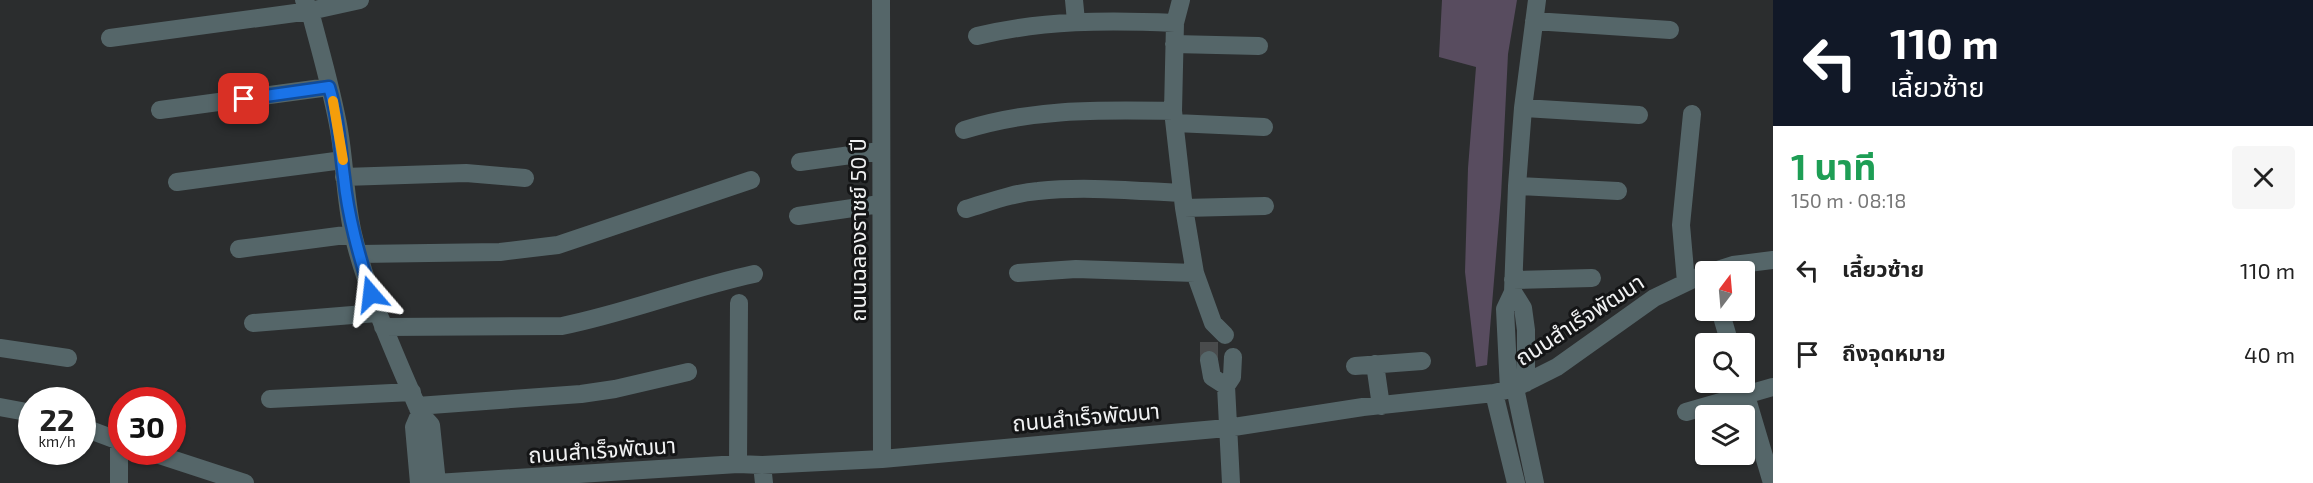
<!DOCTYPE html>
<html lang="th">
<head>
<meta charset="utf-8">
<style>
	:root { --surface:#fff; --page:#f6f6f6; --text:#222; --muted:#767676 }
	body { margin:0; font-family:"Exo 2","Noto Sans Thai",sans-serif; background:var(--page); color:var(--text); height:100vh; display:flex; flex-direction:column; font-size:22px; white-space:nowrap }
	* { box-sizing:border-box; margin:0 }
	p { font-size:20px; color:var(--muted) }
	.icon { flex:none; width:33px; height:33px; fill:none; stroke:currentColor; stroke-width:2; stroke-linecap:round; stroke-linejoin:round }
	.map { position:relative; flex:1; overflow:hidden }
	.sheet { display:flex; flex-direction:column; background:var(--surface); width:540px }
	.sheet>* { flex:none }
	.guide { background:#111827; color:#fff; overflow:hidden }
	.needle { width:39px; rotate:16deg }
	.controls { position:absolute; left:1695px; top:261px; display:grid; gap:12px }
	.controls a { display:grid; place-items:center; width:60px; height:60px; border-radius:6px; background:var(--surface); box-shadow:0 2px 4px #0004; font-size:30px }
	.speed { position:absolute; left:18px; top:387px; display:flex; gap:12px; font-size:30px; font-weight:700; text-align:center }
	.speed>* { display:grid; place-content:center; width:78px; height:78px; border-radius:50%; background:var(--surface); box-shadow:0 2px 4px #0004; line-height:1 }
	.speed small { font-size:15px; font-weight:400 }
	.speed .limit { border:9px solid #d22; background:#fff; color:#111 }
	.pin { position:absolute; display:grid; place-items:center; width:51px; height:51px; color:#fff; margin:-26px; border-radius:12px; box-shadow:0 3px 9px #0006 }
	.me { position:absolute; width:66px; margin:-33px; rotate:343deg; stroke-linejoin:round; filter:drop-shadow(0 0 4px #0008) }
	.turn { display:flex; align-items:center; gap:21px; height:126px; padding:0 18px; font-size:27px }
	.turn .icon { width:78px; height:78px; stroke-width:2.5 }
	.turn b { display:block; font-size:42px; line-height:51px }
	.round { display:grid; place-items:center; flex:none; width:63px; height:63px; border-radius:6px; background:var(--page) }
	.overview { display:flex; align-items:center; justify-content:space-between; height:102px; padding:0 18px }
	h1 { font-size:36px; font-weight:700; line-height:45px; color:#1e9e55 }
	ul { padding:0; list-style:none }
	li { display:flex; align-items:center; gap:18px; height:84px; padding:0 18px }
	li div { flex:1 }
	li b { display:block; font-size:22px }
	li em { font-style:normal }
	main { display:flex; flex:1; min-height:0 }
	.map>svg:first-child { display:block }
</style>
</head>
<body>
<main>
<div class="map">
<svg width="1773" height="483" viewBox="0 0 1773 483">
	<rect width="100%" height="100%" fill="#2b2d2e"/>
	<path fill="#584c5f" d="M 1442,0 L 1517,0 L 1508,54 L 1501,196 L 1487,365 L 1476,367 L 1465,272 L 1468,168 L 1476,67 L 1439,57 Z"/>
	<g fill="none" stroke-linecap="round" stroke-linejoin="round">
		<path stroke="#494b4c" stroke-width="18" stroke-dasharray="18 9" stroke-linecap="butt" d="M 1209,360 L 1209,339"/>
		<path stroke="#556669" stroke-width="18" d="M 304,0 L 310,11 C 320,50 332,90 339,130 C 345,164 345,200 353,234 C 368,296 395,354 420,413 L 431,425 L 437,483
			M 881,0 L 882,459
			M 1074,0 L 1076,21
			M 1181,0 L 1175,23 L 1173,111 L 1184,208 L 1195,273 L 1213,323 L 1225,335
			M 1534,21 L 1670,30
			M 977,36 C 1043,20 1107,20 1175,23
			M 110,38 L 310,11 L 360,0
			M 1174,44 L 1259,46
			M 1523,108 L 1639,115
			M 160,110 L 329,87
			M 1175,123 L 1264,127
			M 964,130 C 1035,108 1099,110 1173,111
			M 800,162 L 880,151
			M 344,177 L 466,173 L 525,178
			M 177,182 L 343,160
			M 1517,186 L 1618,191
			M 1184,208 L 1265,206
			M 966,209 C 990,202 1013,193 1038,191 C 1086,186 1135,191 1182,193
			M 798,216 L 880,204
			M 239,249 L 353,234
			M 359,254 L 500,252 L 558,245 L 751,180
			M 1711,272 L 1733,265 L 1773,260
			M 1018,273 L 1076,269 L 1195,273
			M 1513,280 L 1592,278
			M 1686,282 L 1681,225 L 1692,114
			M 1513,292 L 1523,308 L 1526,330 L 1526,383
			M 1720,310 L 1730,344
			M 253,323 L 377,313
			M 383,327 L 562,326 C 627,313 689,288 754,274
			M 0,348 L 68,358
			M 1209,360 L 1212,377 L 1226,386
			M 1375,364 L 1381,406
			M 1355,366 L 1422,361
			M 1742,382 L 1772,483
			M 1515,388 L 1535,483
			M 1509,390 L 1505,309 L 1513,292 L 1517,186 L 1523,108 L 1537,0
			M 1494,393 L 1516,483
			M 270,399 L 412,392
			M 417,406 L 581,394 L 615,389 L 688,372
			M 0,407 L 32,413
			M 1686,412 L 1773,387
			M 82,427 L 122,442
			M 119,441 L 119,483
			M 150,452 L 245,483
			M 738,464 L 739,303
			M 762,465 L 764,483
			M 419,483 L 414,427 L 420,413
			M 436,483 L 738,464 L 762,465 L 882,459 L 1227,428 L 1363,407 L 1494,393 L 1515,388 L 1557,367 L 1654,298 L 1706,273
			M 1231,483 L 1226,386 L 1232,377 L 1233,357"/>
	</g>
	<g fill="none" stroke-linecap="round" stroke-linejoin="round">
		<g stroke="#114b97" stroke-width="15">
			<path id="route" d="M 244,99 L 329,87 C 338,116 340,147 344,177 C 348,217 359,255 371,294"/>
		</g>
		<use href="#route" stroke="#1a73e8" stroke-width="10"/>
		<path stroke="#f59e0b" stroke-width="10" d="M 333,101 L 343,160"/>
	</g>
	<g text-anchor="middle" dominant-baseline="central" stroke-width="6" stroke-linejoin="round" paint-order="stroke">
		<g font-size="22" fill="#f1f2f3" stroke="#141516">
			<text transform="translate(857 230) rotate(-90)">ถนนฉลองราชย์ 50 ปี</text>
			<text transform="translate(1579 319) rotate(-33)">ถนนสำเร็จพัฒนา</text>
			<text transform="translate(1086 416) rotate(-5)">ถนนสำเร็จพัฒนา</text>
			<text transform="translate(602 449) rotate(-4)">ถนนสำเร็จพัฒนา</text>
		</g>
	</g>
</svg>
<div class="controls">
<a><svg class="needle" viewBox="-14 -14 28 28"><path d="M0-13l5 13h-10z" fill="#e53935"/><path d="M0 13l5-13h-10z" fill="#767676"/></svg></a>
<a><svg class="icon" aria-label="search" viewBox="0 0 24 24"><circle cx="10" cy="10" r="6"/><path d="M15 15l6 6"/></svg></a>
<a><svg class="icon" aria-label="layers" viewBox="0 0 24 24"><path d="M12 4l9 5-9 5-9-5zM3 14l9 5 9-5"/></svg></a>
</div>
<div class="speed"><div>22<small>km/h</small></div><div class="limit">30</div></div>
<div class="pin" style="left:244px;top:99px;background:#d93025"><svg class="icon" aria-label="arrive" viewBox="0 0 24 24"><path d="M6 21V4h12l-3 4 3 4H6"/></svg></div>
<svg class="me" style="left:371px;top:294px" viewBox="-20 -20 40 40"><path d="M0-17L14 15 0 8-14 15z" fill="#1a73e8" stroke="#fff" stroke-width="4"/></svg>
</div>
<section class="sheet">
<div class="guide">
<div class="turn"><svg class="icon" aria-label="left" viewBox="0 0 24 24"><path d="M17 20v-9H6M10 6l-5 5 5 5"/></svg><div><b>110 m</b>เลี้ยวซ้าย</div></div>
</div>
<div class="overview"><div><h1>1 นาที</h1><p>150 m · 08:18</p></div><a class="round"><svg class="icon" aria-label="close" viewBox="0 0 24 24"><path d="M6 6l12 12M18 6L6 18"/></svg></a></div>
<ul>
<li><svg class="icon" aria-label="left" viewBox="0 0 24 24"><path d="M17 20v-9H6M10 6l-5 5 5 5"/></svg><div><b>เลี้ยวซ้าย</b></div><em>110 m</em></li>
<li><svg class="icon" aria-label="arrive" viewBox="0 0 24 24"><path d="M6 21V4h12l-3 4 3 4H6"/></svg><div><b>ถึงจุดหมาย</b></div><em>40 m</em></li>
</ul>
</section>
</main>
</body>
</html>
